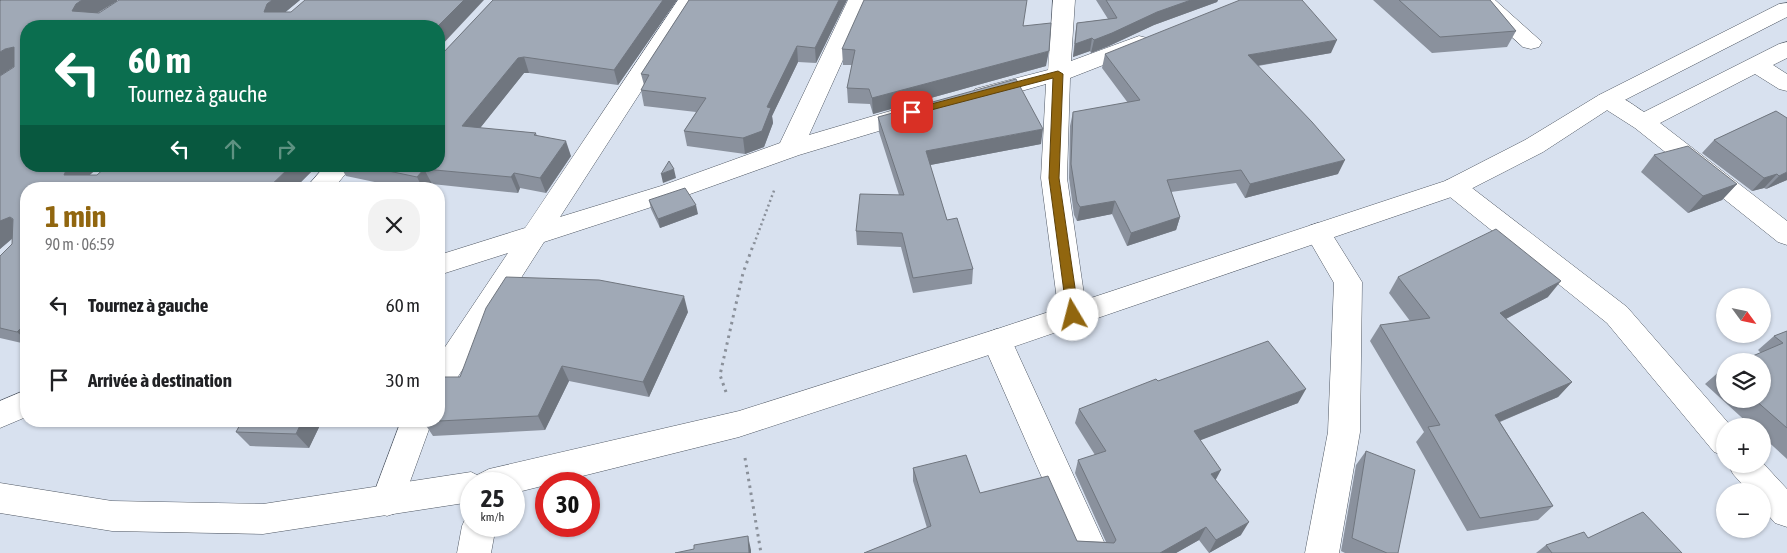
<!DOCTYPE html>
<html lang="fr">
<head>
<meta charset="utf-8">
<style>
	:root { --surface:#fff; --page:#f2f2f2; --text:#202124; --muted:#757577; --accent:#91660f }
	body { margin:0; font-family:"Asap Condensed",sans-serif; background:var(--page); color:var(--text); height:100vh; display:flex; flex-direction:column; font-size:19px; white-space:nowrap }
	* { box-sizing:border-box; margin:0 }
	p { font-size:16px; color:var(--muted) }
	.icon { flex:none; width:28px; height:28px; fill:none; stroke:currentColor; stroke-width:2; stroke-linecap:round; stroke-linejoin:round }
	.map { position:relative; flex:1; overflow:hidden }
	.side { position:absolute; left:20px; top:182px; width:425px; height:245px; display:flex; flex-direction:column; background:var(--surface); border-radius:20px; box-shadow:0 1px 4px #0004 }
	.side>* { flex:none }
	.hud { position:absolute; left:20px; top:20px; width:425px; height:152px; border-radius:20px; box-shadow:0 1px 4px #0004; background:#0b6e4f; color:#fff; overflow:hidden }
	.needle { width:32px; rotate:123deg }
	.controls { position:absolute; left:1716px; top:288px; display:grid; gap:10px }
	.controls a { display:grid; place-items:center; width:55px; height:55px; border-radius:50%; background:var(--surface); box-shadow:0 1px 4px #0004; font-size:25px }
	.speed { position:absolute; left:460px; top:472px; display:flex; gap:10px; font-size:25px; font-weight:700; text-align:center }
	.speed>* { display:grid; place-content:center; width:65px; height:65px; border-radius:50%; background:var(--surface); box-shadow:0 1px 4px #0004; line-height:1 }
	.speed small { font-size:12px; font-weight:400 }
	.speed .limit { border:8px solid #d22; background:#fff; color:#111 }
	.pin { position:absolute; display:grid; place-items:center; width:42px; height:42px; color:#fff; margin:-21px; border-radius:10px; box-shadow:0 2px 8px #0006 }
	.me { position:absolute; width:55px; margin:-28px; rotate:352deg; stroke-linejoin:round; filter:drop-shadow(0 0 4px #0008) }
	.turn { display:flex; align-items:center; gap:18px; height:105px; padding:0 25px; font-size:22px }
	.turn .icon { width:65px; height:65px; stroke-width:2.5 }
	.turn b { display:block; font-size:35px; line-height:42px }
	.lanes { display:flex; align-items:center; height:48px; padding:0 25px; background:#0003; justify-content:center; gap:25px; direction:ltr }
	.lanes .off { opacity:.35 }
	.round { display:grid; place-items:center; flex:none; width:52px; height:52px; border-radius:20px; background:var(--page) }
	.summary { display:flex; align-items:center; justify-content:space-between; height:85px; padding:0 25px }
	h1 { font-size:30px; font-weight:700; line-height:38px; color:var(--accent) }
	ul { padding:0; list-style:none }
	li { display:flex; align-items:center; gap:15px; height:75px; padding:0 25px }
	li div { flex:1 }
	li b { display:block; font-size:19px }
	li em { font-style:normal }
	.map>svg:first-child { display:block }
</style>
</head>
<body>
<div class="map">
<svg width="1787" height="553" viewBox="0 0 1787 553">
	<rect width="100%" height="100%" fill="#d8e1ef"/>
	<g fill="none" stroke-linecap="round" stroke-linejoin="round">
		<g stroke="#505864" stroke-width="1">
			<path id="minor" d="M 678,0 L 700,0 L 560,217 L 661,186 L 780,143 L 848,0 L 870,0 L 809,135 L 914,104 L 922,106 L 926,112 L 922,118 L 799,155 L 679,198 L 544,242 L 450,389 L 439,392 L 439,356 L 508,253 L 439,275 L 439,255 L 525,228 Z
				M 1053,0 L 1075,0 L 1071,61 L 1139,36 L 1147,38 L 1150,43 L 1147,48 L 1070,78 L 1067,178 L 1087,315 L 1083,323 L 1073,326 L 1063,323 L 1059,315 L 1041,178 L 1046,84 L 983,102 L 975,99 L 971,94 L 975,89 L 1048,70 Z
				M 1471,0 L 1495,0 L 1542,42 L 1539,47 L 1531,49 L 1523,47 Z
				M 1787,42 L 1787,58 L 1773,65 L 1787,74 L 1787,91 L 1779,89 L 1755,74 L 1660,123 L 1787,221 L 1787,245 L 1778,242 L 1635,128 L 1599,105 L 1595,100 L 1599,95 C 1616,90 1630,103 1644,112 L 1779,44 Z
				M 325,166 L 352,166 L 333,189 L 305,189 Z
				M 1454,178 L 1463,181 L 1627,307 L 1731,426 L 1725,426 L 1725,456 L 1714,452 L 1607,323 L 1445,193 L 1441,187 L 1445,181 Z
				M 1318,223 L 1327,226 L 1362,282 L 1360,432 L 1339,553 L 1305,553 L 1328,432 L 1334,283 L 1305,233 L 1309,226 Z
				M 997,329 L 1007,333 L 1012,341 L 1109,553 L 1075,553 L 982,341 L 987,333 Z
				M 26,390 L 26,417 L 0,428 L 0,401 Z
				M 401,421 L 432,421 L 399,512 L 387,516 L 375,512 L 371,501 Z
				M 1762,462 L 1787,489 L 1787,527 L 1775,523 L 1762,508 L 1762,491 L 1748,491 L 1733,474 L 1728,464 L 1762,464 Z
				M 471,513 L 471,526 L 496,526 L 491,553 L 457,553 L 462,526 L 467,515 Z"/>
		</g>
		<g stroke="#505864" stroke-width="1">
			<path id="primary" d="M 1787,3 L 1787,17 L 1615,105 L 1543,152 L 1463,193 L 1007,349 L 739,437 L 514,493 L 514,484 L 471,484 L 471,502 L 263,534 L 112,531 L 0,513 L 0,483 L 112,501 L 263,504 L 471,472 L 477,475 L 489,469 L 739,411 L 997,329 L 1445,181 L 1525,140 L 1599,95 L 1779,4 Z"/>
		</g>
		<path stroke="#8a909a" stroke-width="2.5" stroke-dasharray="2 3" stroke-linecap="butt" d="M 754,244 L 775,188"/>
		<path stroke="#8a909a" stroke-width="3" stroke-dasharray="2.5 4.5" stroke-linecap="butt" d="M 726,392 L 720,375 L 743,273 L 754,243
			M 745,458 L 761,553"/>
		<use href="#minor" fill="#fff" fill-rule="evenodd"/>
		<use href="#primary" fill="#fff" fill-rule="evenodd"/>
	</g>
	<path fill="#8a919d" d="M 1,0 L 117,0 L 117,1 L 98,13 L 300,0 L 285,12 L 439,26 L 26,26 L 90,175 L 97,175 L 107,166 L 323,166 L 319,170 L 314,169 L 294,189 L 26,189 L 26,344 L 0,338 L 0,256 L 12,244 L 12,239 L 0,249 L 0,76 L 14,67 Z
		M 493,0 L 677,0 L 618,85 L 529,73 L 524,73 L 480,128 L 536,133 L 537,136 L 571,156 L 546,193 L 520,188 L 518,193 L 432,184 L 428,189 L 408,189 L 346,176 L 340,166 L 439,166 L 442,54 Z
		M 689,0 L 847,0 L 816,63 L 798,62 L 772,116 L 773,123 L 764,147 L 745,154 L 687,146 L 684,131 L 696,112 L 644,106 L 641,90 L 644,85 L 641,74 Z
		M 1096,0 L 1218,0 L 1217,2 L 1154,25 L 1109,46 L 1091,53 L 1090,51 L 1073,57 L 1075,36 L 1077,23 L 1108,19 Z
		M 1373,0 L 1490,0 L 1516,31 L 1507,47 L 1432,53 Z
		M 1023,26 L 1046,66 L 873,114 L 870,104 L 848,103 L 847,88 L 852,65 L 843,65 L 842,49 Z
		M 1331,53 L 1258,66 L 1338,174 L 1245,198 L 1236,183 L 1171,192 L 1180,217 L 1176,230 L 1127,246 L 1112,214 L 1077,221 L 1074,215 L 1069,178 L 1070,126 L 1073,112 L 1128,103 L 1102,68 L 1105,54 Z
		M 1776,111 L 1787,180 L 1766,189 L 1764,188 L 1752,191 L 1702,153 L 1714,140 Z
		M 878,117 L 1041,144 L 930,165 L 947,220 L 973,269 L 972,284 L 913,293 L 901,247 L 857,245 L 856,231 L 899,195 L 879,132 Z
		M 1654,155 L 1737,184 L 1722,200 L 1688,213 L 1641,172 Z
		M 649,200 L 698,214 L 660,228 L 651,209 Z
		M 1398,277 L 1548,297 L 1506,319 L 1572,382 L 1558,397 L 1500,422 L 1553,506 L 1538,520 L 1467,531 L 1416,442 L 1424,432 L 1370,341 L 1380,325 L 1410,321 L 1389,293 Z
		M 688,312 L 649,397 L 569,381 L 545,430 L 433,436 L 423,421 L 439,421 L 439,377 L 460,377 Z
		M 1787,331 L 1787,459 L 1762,436 L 1762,426 L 1751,426 L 1705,384 L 1721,370 L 1725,368 L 1725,399 L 1762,399 L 1761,353 L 1758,350 L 1774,336 Z
		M 1158,381 L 1298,403 L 1200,440 L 1216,481 L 1241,535 L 1209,553 L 1199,540 L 1176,553 L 864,553 L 927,528 L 913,481 L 913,468 L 980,493 L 1077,541 L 1106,542 L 1075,473 L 1078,460 L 1095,455 L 1075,423 L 1079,409 Z
		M 236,421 L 322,421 L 309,448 L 250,446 L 236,432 L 241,422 Z
		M 1366,451 L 1398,553 L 1345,553 L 1341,551 L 1356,465 Z
		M 1588,538 L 1682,553 L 1536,553 L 1546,545 Z"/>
	<path fill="#70767f" d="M 82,0 L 117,0 L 117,1 L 87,19 L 72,11 L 76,4 Z
		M 272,0 L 300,0 L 276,20 L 264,12 L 267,4 Z
		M 464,0 L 484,0 L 439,48 L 439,26 L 438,26 Z
		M 663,0 L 677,0 L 618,85 L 614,70 Z
		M 839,0 L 847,0 L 816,63 L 815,48 Z
		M 1191,0 L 1218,0 L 1217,2 L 1154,25 L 1109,46 L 1091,53 L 1094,40 L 1157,12 Z
		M 1092,38 L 1090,51 L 1073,57 L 1075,44 Z
		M 1337,40 L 1331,53 L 1243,68 L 1248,55 Z
		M 797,46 L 798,62 L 772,116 L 773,123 L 764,147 L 745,154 L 743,138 L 767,107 Z
		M 14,47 L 18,64 L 0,76 L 0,52 L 5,49 Z
		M 1049,51 L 1046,66 L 873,114 L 872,98 Z
		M 524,57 L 529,73 L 524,73 L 469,142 L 462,126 L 518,58 Z
		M 1043,129 L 1041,144 L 925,166 L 926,151 Z
		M 566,141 L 571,156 L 546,193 L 540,178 Z
		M 1345,160 L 1338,174 L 1245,198 L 1250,184 Z
		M 68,166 L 100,166 L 82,182 L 64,175 Z
		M 291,166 L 312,166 L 314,169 L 294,189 L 267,189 Z
		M 316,166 L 323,166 L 319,170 Z
		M 424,169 L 432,184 L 428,189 L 423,189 L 417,177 Z
		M 674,169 L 676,178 L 663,183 L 661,174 Z
		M 1787,172 L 1787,180 L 1766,189 L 1779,176 Z
		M 514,173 L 520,188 L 518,193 L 511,177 Z
		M 1777,174 L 1764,188 L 1752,191 L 1764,178 Z
		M 1737,184 L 1722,200 L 1688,213 L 1703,196 Z
		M 1115,201 L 1112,214 L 1077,221 L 1080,207 Z
		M 696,205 L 698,214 L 660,228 L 658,219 Z
		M 10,217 L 25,232 L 16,235 L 0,249 L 0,221 Z
		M 1180,217 L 1176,230 L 1127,246 L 1131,233 Z
		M 1561,281 L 1548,297 L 1488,328 L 1500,313 Z
		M 684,296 L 688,312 L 649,397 L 643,382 Z
		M 26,323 L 26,340 L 17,332 Z
		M 562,366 L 569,381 L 545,430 L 538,416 Z
		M 1572,382 L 1558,397 L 1482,429 L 1495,415 Z
		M 1306,389 L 1298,403 L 1188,445 L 1194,431 Z
		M 302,421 L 322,421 L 309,448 L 296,434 Z
		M 1221,470 L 1214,483 L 1211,474 Z
		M 1249,522 L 1241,535 L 1209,553 L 1216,540 Z
		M 1206,527 L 1199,540 L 1176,553 L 1160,553 Z
		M 748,536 L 751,550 L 751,553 L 749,553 Z"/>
	<path fill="#a0a9b6" stroke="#70767f" d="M 1,0 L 82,0 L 76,4 L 72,11 L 99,13 L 119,0 L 272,0 L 267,4 L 264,12 L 291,12 L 305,0 L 464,0 L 438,26 L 26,26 L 26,166 L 68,166 L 64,175 L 97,175 L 107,166 L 291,166 L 267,189 L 26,189 L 26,323 L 17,332 L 0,328 L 0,256 L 12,244 L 13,219 L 10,217 L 0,221 L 0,76 L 14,67 L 14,47 L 5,49 L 0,52 L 0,1 Z
		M 493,0 L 663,0 L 614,70 L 524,57 L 518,58 L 462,126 L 536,133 L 534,135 L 566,141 L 540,178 L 514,173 L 511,177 L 424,169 L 417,177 L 365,166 L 439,166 L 439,54 L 442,54 Z
		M 689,0 L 839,0 L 815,48 L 797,46 L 767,107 L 771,108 L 762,131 L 743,138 L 684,131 L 706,98 L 641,90 L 649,75 L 641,74 Z
		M 864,0 L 1027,0 L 1023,26 L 1051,23 L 1049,51 L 872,98 L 869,89 L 847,88 L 855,50 L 842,49 Z
		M 1106,0 L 1191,0 L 1157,12 L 1112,33 L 1094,40 L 1092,38 L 1075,44 L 1077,23 L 1117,18 Z
		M 1240,0 L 1302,0 L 1337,40 L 1248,55 L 1312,122 L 1345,160 L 1250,184 L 1241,170 L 1167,180 L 1180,217 L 1131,233 L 1115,201 L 1080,207 L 1077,202 L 1071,164 L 1073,112 L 1140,100 L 1105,54 Z
		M 1399,0 L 1490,0 L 1516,31 L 1440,37 Z
		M 1016,79 L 1043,129 L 926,151 L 947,220 L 957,218 L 973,269 L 913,278 L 902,233 L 856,231 L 860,194 L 904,195 L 878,117 Z
		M 1776,111 L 1787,118 L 1787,172 L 1779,176 L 1777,174 L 1764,178 L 1714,140 Z
		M 1688,146 L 1737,184 L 1703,196 L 1654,155 Z
		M 669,161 L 674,169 L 661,174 Z
		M 685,188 L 696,205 L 658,219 L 649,200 Z
		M 1496,229 L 1561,281 L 1500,313 L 1572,382 L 1495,415 L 1553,506 L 1480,518 L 1428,427 L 1440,425 L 1380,325 L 1430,318 L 1398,277 Z
		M 506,277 L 599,280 L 684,296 L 643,382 L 562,366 L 538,416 L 439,421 L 439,377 L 460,377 L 486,308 Z
		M 1787,331 L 1787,428 L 1754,399 L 1762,399 L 1762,361 L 1741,361 L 1783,343 L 1774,336 Z
		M 1268,341 L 1306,389 L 1194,431 L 1221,470 L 1211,474 L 1249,522 L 1216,540 L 1206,527 L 1160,553 L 864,553 L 931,526 L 913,468 L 966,455 L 980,493 L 1048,476 L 1077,541 L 1114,543 L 1116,540 L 1078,460 L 1106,451 L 1079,409 L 1156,379 L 1158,381 Z
		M 1725,368 L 1725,373 L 1721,370 Z
		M 242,421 L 302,421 L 296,434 L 236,432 Z
		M 1366,451 L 1415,470 L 1398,553 L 1387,553 L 1352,538 Z
		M 1643,512 L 1682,553 L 1552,553 L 1546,545 L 1584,532 L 1588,538 Z
		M 748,536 L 749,553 L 675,553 L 694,549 L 694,545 Z"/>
	<path fill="#91660f" stroke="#5e420a" d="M 1058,71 L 1063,74 L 1059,178 L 1079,315 L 1077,318 L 1069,318 L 1067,315 L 1049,178 L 1053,78 L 912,115 L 907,112 L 912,109 Z"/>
</svg>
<div class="controls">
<a><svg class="needle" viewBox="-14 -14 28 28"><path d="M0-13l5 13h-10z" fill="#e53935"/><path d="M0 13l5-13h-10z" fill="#757577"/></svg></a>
<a><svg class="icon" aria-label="layers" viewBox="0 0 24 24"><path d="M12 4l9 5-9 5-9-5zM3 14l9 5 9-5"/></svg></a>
<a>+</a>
<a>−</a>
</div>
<div class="speed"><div>25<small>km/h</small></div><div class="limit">30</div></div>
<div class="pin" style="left:912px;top:112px;background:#d93025"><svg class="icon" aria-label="arrive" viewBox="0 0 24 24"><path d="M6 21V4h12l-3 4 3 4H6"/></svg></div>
<svg class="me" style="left:1073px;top:315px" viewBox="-20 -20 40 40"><circle r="19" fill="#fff"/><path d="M0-13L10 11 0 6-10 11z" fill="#91660f"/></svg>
<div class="hud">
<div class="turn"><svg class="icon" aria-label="left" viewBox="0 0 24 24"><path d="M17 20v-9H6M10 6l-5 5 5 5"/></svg><div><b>60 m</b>Tournez à gauche</div></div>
<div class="lanes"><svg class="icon" aria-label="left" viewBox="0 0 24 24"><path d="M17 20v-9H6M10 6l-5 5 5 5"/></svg><svg class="icon off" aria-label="ahead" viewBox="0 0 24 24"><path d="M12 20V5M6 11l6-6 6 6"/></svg><svg class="icon off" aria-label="right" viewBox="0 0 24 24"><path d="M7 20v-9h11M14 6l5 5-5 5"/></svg></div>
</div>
<section class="side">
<div class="summary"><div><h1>1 min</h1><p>90 m · 06:59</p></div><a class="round"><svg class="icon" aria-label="close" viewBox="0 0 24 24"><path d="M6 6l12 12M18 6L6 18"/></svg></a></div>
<ul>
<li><svg class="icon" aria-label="left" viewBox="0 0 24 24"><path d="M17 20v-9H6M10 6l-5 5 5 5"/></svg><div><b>Tournez à gauche</b></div><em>60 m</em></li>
<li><svg class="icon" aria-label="arrive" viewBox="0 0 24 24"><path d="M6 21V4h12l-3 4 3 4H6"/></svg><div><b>Arrivée à destination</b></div><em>30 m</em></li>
</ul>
</section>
</div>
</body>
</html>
